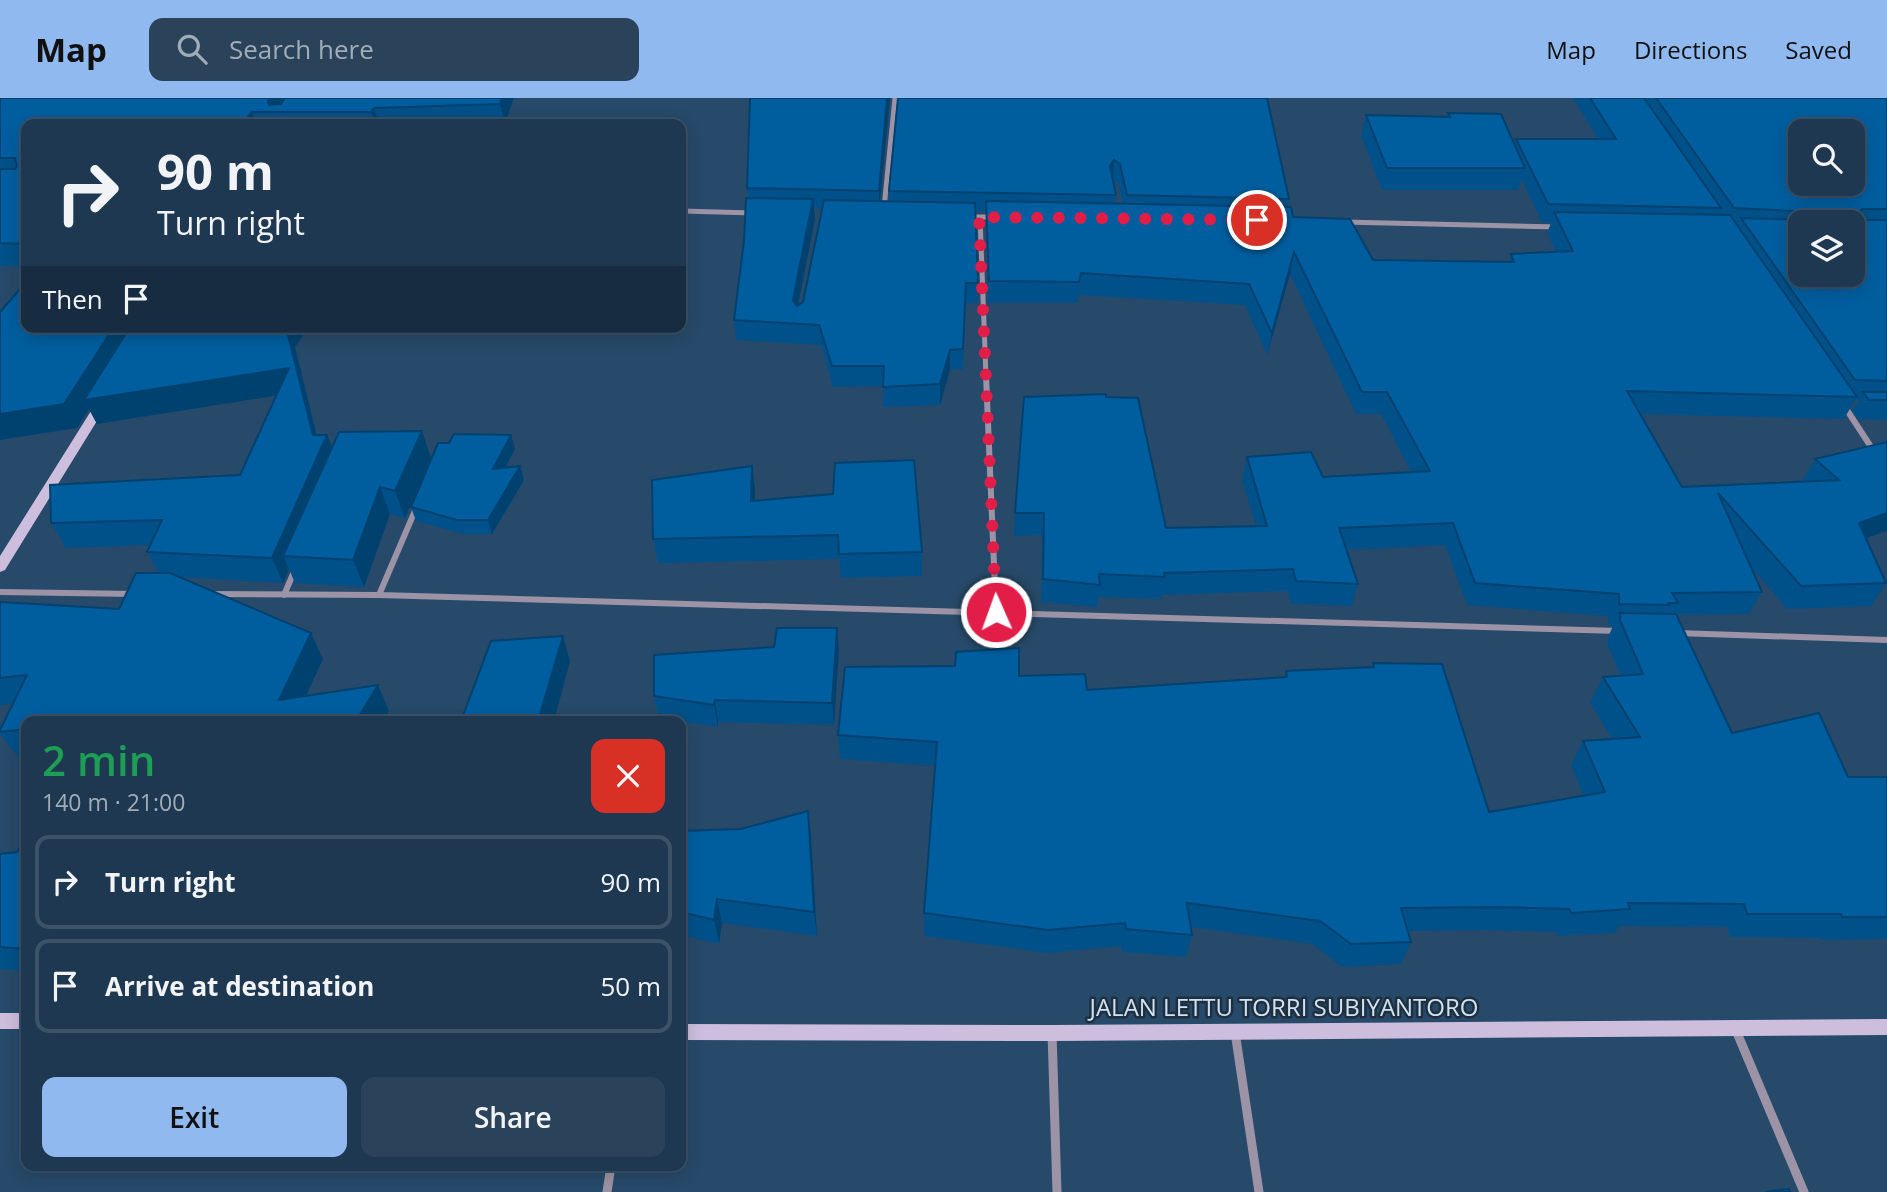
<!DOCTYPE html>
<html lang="en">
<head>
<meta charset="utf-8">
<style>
	:root { --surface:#1d3850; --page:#2a435a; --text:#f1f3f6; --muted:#a0acb7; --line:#3b5267; --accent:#90b9f0 }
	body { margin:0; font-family:"Open Sans",sans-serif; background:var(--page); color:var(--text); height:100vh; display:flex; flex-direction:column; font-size:26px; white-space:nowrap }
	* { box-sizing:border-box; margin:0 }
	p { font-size:23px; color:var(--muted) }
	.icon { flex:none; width:38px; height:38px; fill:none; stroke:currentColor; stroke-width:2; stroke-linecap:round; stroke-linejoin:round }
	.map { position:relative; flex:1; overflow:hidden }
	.sheet { position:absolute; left:21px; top:618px; width:665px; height:455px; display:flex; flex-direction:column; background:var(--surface); border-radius:14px; box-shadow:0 4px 18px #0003,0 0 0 2px var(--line) }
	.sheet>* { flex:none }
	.top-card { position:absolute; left:21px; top:21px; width:665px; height:214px; border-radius:14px; box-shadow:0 4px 18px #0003,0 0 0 2px var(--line); background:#1d3850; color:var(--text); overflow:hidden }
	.fabs { position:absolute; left:1788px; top:21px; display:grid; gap:14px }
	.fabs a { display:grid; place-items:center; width:77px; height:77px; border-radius:14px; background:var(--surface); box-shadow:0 4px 18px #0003,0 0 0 2px var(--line); font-size:35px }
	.pin { position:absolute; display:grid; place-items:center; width:60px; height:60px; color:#fff; margin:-30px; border:4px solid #fff; border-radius:50%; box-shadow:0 2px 7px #0007 }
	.me { position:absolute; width:77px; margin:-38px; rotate:358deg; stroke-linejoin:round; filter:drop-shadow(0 0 5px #0008) }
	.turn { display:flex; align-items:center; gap:24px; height:147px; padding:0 21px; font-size:32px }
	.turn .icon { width:91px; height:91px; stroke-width:2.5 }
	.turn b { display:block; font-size:49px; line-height:60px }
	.then { display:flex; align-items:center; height:66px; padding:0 21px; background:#0003; gap:14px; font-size:26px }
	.round { display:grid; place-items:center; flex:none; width:74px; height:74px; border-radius:14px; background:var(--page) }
	.overview { display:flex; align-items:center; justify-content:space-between; height:119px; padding:0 21px }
	h1 { font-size:42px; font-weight:600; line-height:52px; color:#1e9e55 }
	.button { display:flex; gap:14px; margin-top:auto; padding:14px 21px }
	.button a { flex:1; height:80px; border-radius:14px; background:var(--accent); color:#111; font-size:28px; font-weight:600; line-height:80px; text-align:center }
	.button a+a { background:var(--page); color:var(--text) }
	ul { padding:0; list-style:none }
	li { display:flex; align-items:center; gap:21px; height:94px; margin:0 14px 10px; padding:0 7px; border:4px solid var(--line); border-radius:14px }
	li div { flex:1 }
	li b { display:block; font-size:26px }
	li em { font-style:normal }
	header { display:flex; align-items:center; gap:42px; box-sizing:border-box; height:98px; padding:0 35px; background:var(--accent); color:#111 }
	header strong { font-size:33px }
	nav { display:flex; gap:38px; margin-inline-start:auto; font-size:24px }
	.search { width:490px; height:63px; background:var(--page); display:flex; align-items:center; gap:18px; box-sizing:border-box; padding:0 24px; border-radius:14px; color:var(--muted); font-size:26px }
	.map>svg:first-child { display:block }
</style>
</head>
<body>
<header>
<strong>Map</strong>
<div class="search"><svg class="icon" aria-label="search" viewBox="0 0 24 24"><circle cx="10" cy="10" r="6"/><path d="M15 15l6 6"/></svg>Search here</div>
<nav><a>Map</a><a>Directions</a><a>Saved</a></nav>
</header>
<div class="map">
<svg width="1887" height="1094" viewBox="0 0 1887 1094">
	<rect width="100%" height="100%" fill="#274a6a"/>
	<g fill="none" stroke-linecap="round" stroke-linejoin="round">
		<path stroke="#9d93a7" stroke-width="5" d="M 884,110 L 895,0
			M 681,113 L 754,115
			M 968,119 L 995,119
			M 980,119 L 986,279
			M 1343,124 L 1558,129"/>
		<path stroke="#9d93a7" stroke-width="6" d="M 986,277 L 996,514
			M 1843,306 L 1875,355
			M 0,494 L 136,496
			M 211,496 L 379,497 L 1619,533
			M 284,497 L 296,469
			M 379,497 L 417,408
			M 1677,535 L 1887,542"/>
		<path stroke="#9d93a7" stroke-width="9" d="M 1735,930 L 1804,1094
			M 1235,934 L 1259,1094
			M 1052,935 L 1057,1094
			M 607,1094 L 611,1068"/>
		<path fill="#cebedd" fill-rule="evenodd" d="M 102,301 L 108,305 L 5,472 L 0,474 L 0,458 L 96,305 Z
			M 0,915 L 26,915 L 26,931 L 0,931 Z
			M 1887,921 L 1887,937 L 1052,943 L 681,942 L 681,926 L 1052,927 Z"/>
	</g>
	<path fill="#005189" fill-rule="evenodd" d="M 0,0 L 514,0 L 507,20 L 550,22 L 551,26 L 26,26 L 26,168 L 0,168 Z
		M 890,0 L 880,103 L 889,103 L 889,93 L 898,0 L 1289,101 L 1287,109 L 1293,119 L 1373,162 L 1509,164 L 1511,156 L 1556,154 L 1547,135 L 1551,125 L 1542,125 L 1522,82 L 1518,92 L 1382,92 L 1361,38 L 1366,17 L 1447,19 L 1448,15 L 1515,47 L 1516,41 L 1598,41 L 1573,0 L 1887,0 L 1887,322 L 1858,321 L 1852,313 L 1859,302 L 1855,302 L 1844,321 L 1640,316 L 1682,389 L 1802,383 L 1815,361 L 1887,344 L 1887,433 L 1866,440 L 1886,485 L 1871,508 L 1787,511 L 1751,469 L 1762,494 L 1749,516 L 1676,517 L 1732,635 L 1848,679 L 1887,679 L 1887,841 L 1823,842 L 1821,840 L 1730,839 L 1727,829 L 1619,828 L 1615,835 L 1557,838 L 1556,834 L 1486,832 L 1408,833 L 1411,844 L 1401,866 L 1342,869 L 1312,846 L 1191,829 L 1192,837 L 1186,859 L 1122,854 L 1121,848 L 1046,855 L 924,838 L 924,815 L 935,668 L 840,661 L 838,637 L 1019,578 L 1087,592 L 1284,579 L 1286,573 L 1372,570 L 1373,565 L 1489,714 L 1583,697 L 1571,667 L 1583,643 L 1612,641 L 1590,604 L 1603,579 L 1621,578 L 1607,546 L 1608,539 L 1613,528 L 1608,528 L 1608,518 L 1467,507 L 1445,447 L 1347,452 L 1358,486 L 1352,508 L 1291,506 L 1287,493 L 1162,497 L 1162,501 L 1099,499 L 1097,509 L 1041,504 L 1042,437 L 1014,438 L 1015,415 L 1106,299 L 1166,430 L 1256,428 L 1242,382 L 1247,359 L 1323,379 L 1411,374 L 1381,316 L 1356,316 L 1290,176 L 1267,257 L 1245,207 L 1079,197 L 1077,205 L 988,205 L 986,114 L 976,114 L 978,185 L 978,205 L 965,205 L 963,271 L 950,272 L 940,307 L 883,309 L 883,288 L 833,289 L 821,247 L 736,242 L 734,222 L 744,143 L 748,100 L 747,90 ZM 1113,81 L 1118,85 L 1123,106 L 1115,106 L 1116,97 ZM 814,110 L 822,111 L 803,204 L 798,207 L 815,121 Z
		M 26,229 L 309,229 L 295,249 L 317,337 L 327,337 L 332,349 L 431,360 L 405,420 L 390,416 L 364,489 L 295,485 L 289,471 L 283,485 L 180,479 L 323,561 L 306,598 L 389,613 L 26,623 L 26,659 L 18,659 L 0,636 L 0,632 L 13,606 L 0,607 L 0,504 L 119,511 L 159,475 L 147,454 L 150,447 L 66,450 L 51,425 L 240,377 L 276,297 L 97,326 L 89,311 L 77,330 Z
		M 523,229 L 610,229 L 609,233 L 523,231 Z
		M 515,351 L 505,369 L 520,368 L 524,382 L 492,436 L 462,436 L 416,423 L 411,409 Z
		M 752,368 L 755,392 L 754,403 L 922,454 L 922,478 L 841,480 L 839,461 L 658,465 L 653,441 Z
		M 839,552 L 834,627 L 718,624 L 718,629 L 659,620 L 654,598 Z
		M 681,733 L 811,738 L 817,838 L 722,825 L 719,846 L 681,837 Z
		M 26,738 L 26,873 L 0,871 L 0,756 L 17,754 Z"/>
	<path fill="#00426f" d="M 270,0 L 293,0 L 271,14 L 268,3 Z
		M 502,0 L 514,0 L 505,26 L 500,6 Z
		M 887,0 L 890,0 L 879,112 L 879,93 Z
		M 374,10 L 379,26 L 375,26 L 371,14 Z
		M 252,14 L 257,26 L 242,26 Z
		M 681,36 L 683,53 L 681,63 Z
		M 1114,62 L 1113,81 L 1110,68 Z
		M 813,101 L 815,121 L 795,222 L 793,202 Z
		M 1294,154 L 1290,176 L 1267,257 L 1272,235 Z
		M 114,229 L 137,229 L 289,270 L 299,294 L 97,326 L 89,311 L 77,330 L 0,342 L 0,316 Z
		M 286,229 L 309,229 L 295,249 L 320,352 L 327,337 L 337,361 L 283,458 L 289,471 L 283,485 L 272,460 L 313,337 Z
		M 950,252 L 950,272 L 940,307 L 940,286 Z
		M 422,333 L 431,360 L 405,420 L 395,393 Z
		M 511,337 L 515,351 L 497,385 L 493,371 Z
		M 520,368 L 524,382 L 492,436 L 488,422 Z
		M 752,368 L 755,392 L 754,427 L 751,403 Z
		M 380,389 L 390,416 L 364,489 L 353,462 Z
		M 1887,415 L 1887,433 L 1845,447 L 1859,425 Z
		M 837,530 L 839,552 L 834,627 L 832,605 Z
		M 311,535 L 323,561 L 294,623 L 279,602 Z
		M 563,538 L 570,563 L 554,623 L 538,623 Z
		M 378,587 L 389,613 L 383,623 L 356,623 Z
		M 715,602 L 718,624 L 718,629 L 714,607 Z
		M 808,713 L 811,738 L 817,838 L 814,814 Z
		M 717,801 L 722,825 L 719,846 L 714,822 Z"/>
	<path fill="#005e9f" stroke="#00426f" stroke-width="2" fill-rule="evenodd" d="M 0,0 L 270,0 L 268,3 L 269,7 L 281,6 L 285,0 L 502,0 L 500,6 L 374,10 L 371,14 L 252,14 L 242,26 L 26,26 L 26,146 L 0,145 L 0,71 L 15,71 L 17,68 L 15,60 L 0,60 Z
		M 750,0 L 887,0 L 879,93 L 747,90 Z
		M 898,0 L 1267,0 L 1289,101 L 1127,97 L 1120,66 L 1114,62 L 1110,68 L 1116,97 L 889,93 Z
		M 1590,0 L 1644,0 L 1721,110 L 1548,106 L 1516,41 L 1616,41 Z
		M 1656,0 L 1887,0 L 1887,111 L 1862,111 L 1857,117 L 1863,122 L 1887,122 L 1887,283 L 1855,282 L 1741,120 L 1810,122 L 1815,119 L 1814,114 L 1734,110 ZM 1801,33 L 1853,33 L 1853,86 L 1801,86 ZM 1801,124 L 1853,124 L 1853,177 L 1801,177 Z
		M 1448,15 L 1501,16 L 1525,70 L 1387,70 L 1366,17 L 1450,19 Z
		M 493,20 L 550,22 L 548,26 L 489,26 Z
		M 746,100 L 813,101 L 793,202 L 797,208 L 803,204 L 824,102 L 975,105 L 978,185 L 966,185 L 963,251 L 950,252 L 940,286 L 883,289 L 884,268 L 832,268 L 819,227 L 734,222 L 744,143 Z
		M 986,103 L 1291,109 L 1293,119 L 1350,121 L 1373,162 L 1514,164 L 1511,156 L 1573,153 L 1554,114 L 1730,117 L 1857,299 L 1627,293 L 1682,389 L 1839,382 L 1815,361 L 1887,344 L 1887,415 L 1859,425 L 1886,485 L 1801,488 L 1718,395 L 1762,494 L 1672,495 L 1678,505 L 1668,505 L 1669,507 L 1619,506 L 1619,496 L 1475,485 L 1453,425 L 1339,430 L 1358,486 L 1296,483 L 1293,471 L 1164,475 L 1165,479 L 1099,476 L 1100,487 L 1043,481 L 1044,415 L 1015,415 L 1024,299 L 1106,296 L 1106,299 L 1138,300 L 1166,430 L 1267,428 L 1247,359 L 1311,354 L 1323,379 L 1430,373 L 1387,294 L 1362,294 L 1294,154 L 1272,235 L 1249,186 L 1081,175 L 1079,184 L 989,183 Z
		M 26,184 L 26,229 L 114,229 L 64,306 L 0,316 L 0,214 Z
		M 130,229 L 286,229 L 313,337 L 327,337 L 272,460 L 147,454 L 162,422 L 51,425 L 50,387 L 240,377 L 289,270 L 84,302 Z
		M 1863,294 L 1887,294 L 1887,302 L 1869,302 Z
		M 422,333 L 395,393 L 380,389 L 353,462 L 283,458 L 339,334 Z
		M 454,336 L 511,337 L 493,371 L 520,368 L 488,422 L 457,422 L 411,409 L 438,345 L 449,345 Z
		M 914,362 L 922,454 L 839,456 L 838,437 L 653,441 L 652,382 L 752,368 L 751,403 L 833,396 L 835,365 Z
		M 136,475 L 170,475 L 311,535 L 279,602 L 378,587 L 356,623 L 26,623 L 26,631 L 0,634 L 0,632 L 27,577 L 0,580 L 0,504 L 119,511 Z
		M 1620,515 L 1676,516 L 1732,635 L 1819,615 L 1848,679 L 1887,679 L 1887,819 L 1842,819 L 1841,816 L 1747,816 L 1744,806 L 1628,805 L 1630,811 L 1571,815 L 1569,811 L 1498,809 L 1401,810 L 1411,844 L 1351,846 L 1320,823 L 1187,805 L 1192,837 L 1126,831 L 1125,825 L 1048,832 L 924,815 L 937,644 L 838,637 L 845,569 L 955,568 L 956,554 L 1019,550 L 1019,578 L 1085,576 L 1087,592 L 1287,579 L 1286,573 L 1374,569 L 1373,565 L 1442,566 L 1489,714 L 1605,694 L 1583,643 L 1640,639 L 1603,579 L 1643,576 L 1620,522 Z
		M 777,530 L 837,530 L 832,605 L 715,602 L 714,607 L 654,598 L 654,557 L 774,549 Z
		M 563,538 L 538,623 L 461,623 L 491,543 Z
		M 808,713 L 814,814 L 717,801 L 714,822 L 681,814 L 681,733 L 741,731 Z
		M 26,738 L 26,851 L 0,849 L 0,756 L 17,754 Z
		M 1789,1091 L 1790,1094 L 1765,1094 Z"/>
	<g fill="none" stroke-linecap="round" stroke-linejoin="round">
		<path stroke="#e11d48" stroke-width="12" stroke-dasharray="0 21.6" d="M 996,514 L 979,119 L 1257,122"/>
	</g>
	<g text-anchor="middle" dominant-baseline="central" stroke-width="5" stroke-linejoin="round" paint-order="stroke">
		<g font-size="24" fill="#cee2f5" stroke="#1f2f3e">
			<text x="1284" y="908">JALAN LETTU TORRI SUBIYANTORO</text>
		</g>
	</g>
</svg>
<div class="fabs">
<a><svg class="icon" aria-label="search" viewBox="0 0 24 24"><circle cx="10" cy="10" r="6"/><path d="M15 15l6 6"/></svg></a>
<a><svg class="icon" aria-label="layers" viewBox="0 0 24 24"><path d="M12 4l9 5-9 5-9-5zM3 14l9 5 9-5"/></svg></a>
</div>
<div class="pin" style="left:1257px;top:122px;background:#d93025"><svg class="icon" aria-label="arrive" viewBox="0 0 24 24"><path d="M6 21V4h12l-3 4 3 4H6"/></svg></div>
<svg class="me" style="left:996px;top:514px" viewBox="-20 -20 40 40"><circle r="17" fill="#e11d48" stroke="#fff" stroke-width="3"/><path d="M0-11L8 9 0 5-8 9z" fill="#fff"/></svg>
<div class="top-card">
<div class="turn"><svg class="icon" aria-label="right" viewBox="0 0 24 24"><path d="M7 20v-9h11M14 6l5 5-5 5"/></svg><div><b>90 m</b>Turn right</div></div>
<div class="then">Then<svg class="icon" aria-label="arrive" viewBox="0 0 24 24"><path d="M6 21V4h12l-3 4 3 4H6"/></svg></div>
</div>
<section class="sheet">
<div class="overview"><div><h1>2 min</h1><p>140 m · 21:00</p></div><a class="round" style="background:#d93025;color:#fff"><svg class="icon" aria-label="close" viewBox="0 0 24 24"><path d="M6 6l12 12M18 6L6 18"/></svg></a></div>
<ul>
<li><svg class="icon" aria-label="right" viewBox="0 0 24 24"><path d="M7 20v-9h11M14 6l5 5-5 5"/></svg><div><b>Turn right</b></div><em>90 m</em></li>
<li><svg class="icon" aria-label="arrive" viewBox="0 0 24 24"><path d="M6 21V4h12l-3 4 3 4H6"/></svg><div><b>Arrive at destination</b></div><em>50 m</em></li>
</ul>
<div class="button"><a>Exit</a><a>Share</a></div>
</section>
</div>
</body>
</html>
